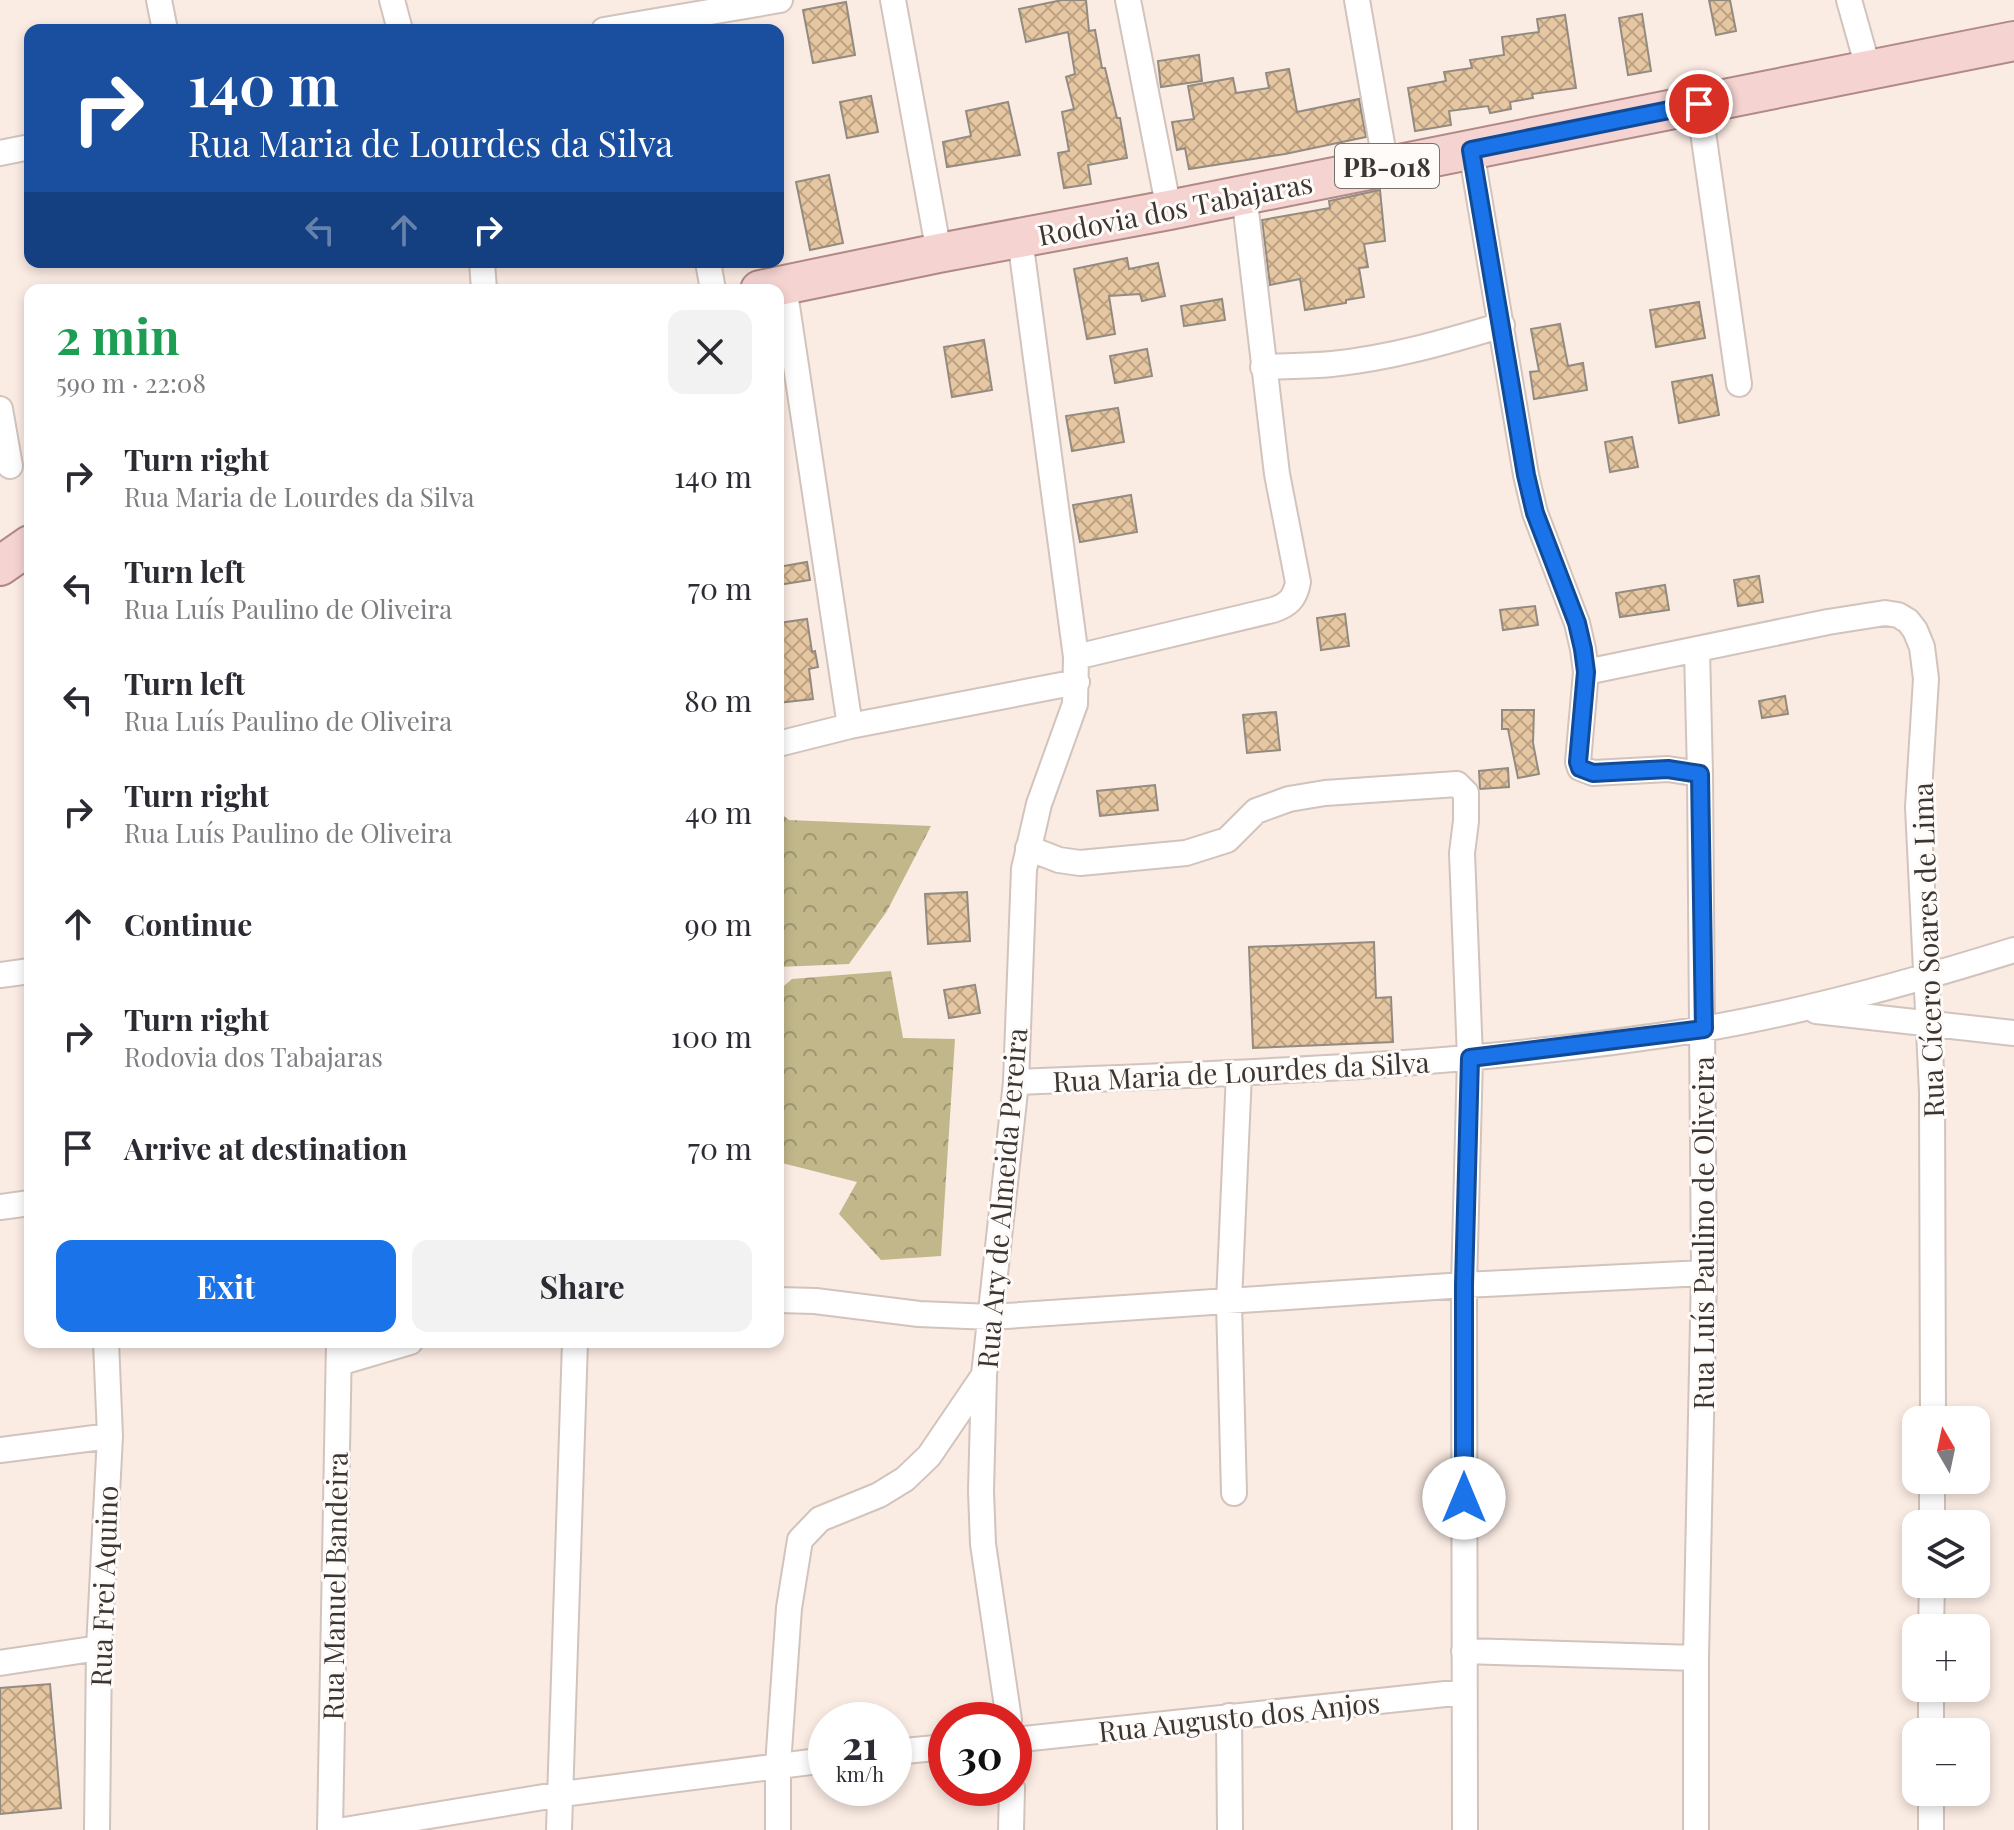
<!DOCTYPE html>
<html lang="en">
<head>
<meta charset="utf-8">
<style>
	:root { --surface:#fff; --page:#f2f2f3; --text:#2b2b33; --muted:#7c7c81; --accent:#1a73e8 }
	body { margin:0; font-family:"Playfair Display",serif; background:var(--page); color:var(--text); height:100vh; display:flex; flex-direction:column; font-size:30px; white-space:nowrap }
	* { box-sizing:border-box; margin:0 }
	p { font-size:26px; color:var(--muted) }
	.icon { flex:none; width:44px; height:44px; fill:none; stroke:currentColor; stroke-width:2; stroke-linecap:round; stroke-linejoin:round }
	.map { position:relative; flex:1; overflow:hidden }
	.drawer { position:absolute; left:24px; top:284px; width:760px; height:1064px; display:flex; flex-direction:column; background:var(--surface); border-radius:16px; box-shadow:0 4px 12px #0003 }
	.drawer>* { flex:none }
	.hud { position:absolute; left:24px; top:24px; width:760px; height:244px; border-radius:16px; box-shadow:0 4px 12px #0003; background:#1a4fa0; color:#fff; overflow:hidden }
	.needle { width:52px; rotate:351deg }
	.tools { position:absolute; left:1902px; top:1406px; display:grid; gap:16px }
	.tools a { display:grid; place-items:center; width:88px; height:88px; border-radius:16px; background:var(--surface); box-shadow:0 4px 12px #0003; font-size:40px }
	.speed { position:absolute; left:808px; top:1702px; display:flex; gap:16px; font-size:40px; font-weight:700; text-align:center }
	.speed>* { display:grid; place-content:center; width:104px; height:104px; border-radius:50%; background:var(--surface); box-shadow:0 4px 12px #0003; line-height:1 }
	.speed small { font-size:20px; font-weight:400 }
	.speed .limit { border:12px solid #d22; background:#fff; color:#111 }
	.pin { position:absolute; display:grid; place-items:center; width:68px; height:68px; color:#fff; margin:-34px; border:4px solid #fff; border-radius:50%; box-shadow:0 2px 8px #0007 }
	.me { position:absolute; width:88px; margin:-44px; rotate:0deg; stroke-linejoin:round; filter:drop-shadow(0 0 6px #0008) }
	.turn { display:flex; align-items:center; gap:28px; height:168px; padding:0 32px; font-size:36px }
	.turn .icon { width:104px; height:104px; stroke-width:2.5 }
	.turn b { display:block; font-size:56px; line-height:68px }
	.lanes { display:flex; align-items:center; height:76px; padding:0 32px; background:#0003; justify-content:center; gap:40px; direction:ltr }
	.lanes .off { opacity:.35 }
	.round { display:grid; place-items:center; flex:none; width:84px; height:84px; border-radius:16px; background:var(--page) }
	.overview { display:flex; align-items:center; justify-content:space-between; height:136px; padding:0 32px }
	h1 { font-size:48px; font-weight:700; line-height:60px; color:#1e9e55 }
	.action { display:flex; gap:16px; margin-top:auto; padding:16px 32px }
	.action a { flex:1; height:92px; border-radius:16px; background:var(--accent); color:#fff; font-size:32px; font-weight:700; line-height:92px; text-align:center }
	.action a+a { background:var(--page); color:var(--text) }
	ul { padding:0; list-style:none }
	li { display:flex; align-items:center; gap:24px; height:112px; padding:0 32px }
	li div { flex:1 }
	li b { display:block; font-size:30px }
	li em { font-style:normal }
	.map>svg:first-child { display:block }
</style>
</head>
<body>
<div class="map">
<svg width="2014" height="1830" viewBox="0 0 2014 1830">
	<defs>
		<pattern id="forest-crowns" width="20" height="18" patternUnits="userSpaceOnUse" patternTransform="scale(2)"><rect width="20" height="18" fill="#c1b78a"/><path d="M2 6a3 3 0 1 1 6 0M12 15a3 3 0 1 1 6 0" fill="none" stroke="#9e9671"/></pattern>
		<pattern id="building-cross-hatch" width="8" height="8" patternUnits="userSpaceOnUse" patternTransform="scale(2)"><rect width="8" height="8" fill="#e6c7a1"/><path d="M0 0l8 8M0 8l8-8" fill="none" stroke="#bca284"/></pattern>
	</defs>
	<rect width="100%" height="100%" fill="#faebe3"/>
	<path fill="url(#forest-crowns)" d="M 778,811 L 789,820 L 931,826 L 887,911 L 849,964 L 778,967 Z
		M 891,971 L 903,1038 L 955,1039 L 941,1256 L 881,1260 L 839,1214 L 857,1182 L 778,1162 L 778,991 L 792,979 Z"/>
	<path fill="url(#building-cross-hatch)" stroke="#948b80" stroke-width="2" d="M 1062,0 L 1086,0 L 1089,31 L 1095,30 L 1102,68 L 1105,68 L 1117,118 L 1120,118 L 1127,158 L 1088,165 L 1091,184 L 1064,188 L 1058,153 L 1069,151 L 1062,112 L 1074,109 L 1066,77 L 1075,74 L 1068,32 L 1026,42 L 1019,9 Z
		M 1709,0 L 1730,0 L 1736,31 L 1716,35 Z
		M 846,2 L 855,55 L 813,63 L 803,10 Z
		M 1642,14 L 1651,71 L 1628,75 L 1619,18 Z
		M 1565,15 L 1576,88 L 1532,94 L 1533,98 L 1510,102 L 1511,109 L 1490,113 L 1488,106 L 1449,111 L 1451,125 L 1415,131 L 1408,88 L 1446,81 L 1444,72 L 1472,68 L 1470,60 L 1504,55 L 1502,37 L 1539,32 L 1537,19 Z
		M 1199,55 L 1202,81 L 1161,87 L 1158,61 Z
		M 1289,69 L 1297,112 L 1359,99 L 1366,137 L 1285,154 L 1189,169 L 1185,148 L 1177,150 L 1172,122 L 1194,119 L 1188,86 L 1233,78 L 1236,93 L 1269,88 L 1266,73 Z
		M 871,96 L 878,132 L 847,138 L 840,102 Z
		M 1008,102 L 1020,155 L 947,167 L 943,142 L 971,136 L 966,111 Z
		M 829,175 L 843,243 L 810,250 L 796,182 Z
		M 1380,190 L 1385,241 L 1364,244 L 1368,267 L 1359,268 L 1364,297 L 1346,300 L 1346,303 L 1305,310 L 1300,279 L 1270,285 L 1262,220 L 1330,208 L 1329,201 Z
		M 1127,258 L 1129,269 L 1158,263 L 1165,296 L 1142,301 L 1140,294 L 1109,296 L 1115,334 L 1087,339 L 1074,269 Z
		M 1222,299 L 1225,320 L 1184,326 L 1181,306 Z
		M 1699,302 L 1705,338 L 1656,347 L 1650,310 Z
		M 1560,324 L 1568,366 L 1583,363 L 1587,390 L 1534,399 L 1530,372 L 1539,371 L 1531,329 Z
		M 984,340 L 992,390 L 952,397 L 944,347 Z
		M 1147,349 L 1152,376 L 1115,383 L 1110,356 Z
		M 1712,375 L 1719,415 L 1679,423 L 1672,382 Z
		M 1118,408 L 1124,442 L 1072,451 L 1066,416 Z
		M 1632,437 L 1638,467 L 1610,472 L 1605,442 Z
		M 1131,495 L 1137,532 L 1080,542 L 1073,505 Z
		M 807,562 L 810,580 L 778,585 L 778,567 Z
		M 1759,576 L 1763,602 L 1738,606 L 1734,580 Z
		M 1665,585 L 1669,610 L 1620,617 L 1616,593 Z
		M 1535,606 L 1538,625 L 1503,630 L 1500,610 Z
		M 1345,614 L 1349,646 L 1321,650 L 1317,618 Z
		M 807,619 L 812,652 L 815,651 L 818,667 L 809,669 L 813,699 L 778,703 L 778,659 L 782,658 L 778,623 Z
		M 1785,696 L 1788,714 L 1762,718 L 1759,701 Z
		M 1502,710 L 1534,710 L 1533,743 L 1539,774 L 1518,778 L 1508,729 L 1502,729 Z
		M 1276,712 L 1280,750 L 1247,753 L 1243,715 Z
		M 1508,768 L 1509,787 L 1480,789 L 1479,771 Z
		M 1155,785 L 1158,810 L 1100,816 L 1097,791 Z
		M 967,892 L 970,941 L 928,944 L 925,894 Z
		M 1374,942 L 1376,998 L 1391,997 L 1393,1042 L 1253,1048 L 1249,947 Z
		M 975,985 L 980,1013 L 949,1018 L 944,990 Z
		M 50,1684 L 61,1808 L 0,1814 L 0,1688 Z"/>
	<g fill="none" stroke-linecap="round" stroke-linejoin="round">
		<g stroke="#d2c3bc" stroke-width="28">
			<path id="minor" d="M 159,0 L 165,30
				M 392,0 L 400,30
				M 893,0 L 939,253
				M 1128,0 L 1169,210
				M 1357,0 L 1386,167
				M 1849,0 L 1869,71
				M 604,30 L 780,0
				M 1699,104 L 1739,384
				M 1471,150 L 1526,475 L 1535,513 L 1577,623 L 1583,649 L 1586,672 L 1578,762 L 1580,768 L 1593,773 L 1668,769 L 1700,774 L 1704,1273 L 1696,1658 L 1696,1830
				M 0,153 L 30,147
				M 482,262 L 484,290
				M 708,262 L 713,290
				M 784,286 L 850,726
				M 1263,367 C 1286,366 1309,366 1332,364 C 1390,358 1446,342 1502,325
				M 0,409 L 10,466
				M 1697,650 L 1700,774
				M 1076,657 L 1273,610 C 1288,605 1295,599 1298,582 L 1277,474 L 1244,194
				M 1586,672 L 1828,622 L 1885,613 L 1898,615 L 1908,621 L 1915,630 L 1922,647 L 1926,679 L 1918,807 L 1932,1092 L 1933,1420
				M 778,744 L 850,726 L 1077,682
				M 1028,848 L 1059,860 L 1080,863 L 1186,853 L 1227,840 L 1256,811 L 1289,799 L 1325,793 L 1457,784 L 1466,793 L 1466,821 L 1462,853 L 1470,1058 L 1464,1285 L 1465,1830
				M 0,975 L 30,971
				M 1816,1011 L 2014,1033
				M 1016,1082 C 1245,1073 1476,1066 1703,1029 C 1808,1011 1912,982 2014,950
				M 0,1207 L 30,1203
				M 778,1300 L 815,1301 L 919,1314 L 991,1317 L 1464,1285 L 1704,1273
				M 339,1363 L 410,1342
				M 0,1450 L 110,1436
				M 1234,1493 L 1229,1302 L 1239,1073
				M 1932,1524 L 1932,1480
				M 1931,1628 L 1932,1584
				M 1464,1651 L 1696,1658
				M 0,1663 L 99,1648
				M 1229,1716 L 1230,1830
				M 1009,1720 L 983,1544 L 981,1491 L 984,1375 L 1016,1082 L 1024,869 L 1039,804 L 1075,704 L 1076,657 L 1020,239
				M 1931,1732 L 1931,1688
				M 1014,1740 L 1464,1692
				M 894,1752 L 946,1747
				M 1931,1792 L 1931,1830
				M 97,1830 L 99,1648 L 110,1436 L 106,1342
				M 330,1830 L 339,1342
				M 344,1830 L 562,1794 L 826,1760
				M 559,1830 L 575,1342
				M 778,1830 L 778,1765 L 789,1608 L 800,1540 L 820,1519 L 879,1495 L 905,1479 L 929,1456 L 984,1375
				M 1011,1830 L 1012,1788"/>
		</g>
		<g stroke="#b08986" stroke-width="42">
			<path id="primary" d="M 760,290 L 939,253 L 1169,210 L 2014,41
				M 0,566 L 30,545"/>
		</g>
		<use href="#minor" stroke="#fff" stroke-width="24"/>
		<use href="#primary" stroke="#f5d3d1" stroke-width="38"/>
	</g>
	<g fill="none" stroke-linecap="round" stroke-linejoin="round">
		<g stroke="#114b97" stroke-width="20">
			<path id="route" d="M 1464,1498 L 1464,1285 L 1470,1058 L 1704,1029 L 1700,774 L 1668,769 L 1593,773 L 1580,768 L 1578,762 L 1586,672 L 1583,649 L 1577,623 L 1535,513 L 1526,475 L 1471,150 L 1699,104"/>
		</g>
		<use href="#route" stroke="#1a73e8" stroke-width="14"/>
	</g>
	<g text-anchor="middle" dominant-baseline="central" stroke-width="6" stroke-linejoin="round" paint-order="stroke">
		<rect fill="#fefbf9" stroke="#76716e" stroke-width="2" x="1335" y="144" width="104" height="44" rx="6"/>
		<g font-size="26" font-weight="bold" fill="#3c3633">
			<text x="1387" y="166">PB-018</text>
		</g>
		<g font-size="28" fill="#3c3633" stroke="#fefbf9">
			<text transform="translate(1175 208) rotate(-11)">Rodovia dos Tabajaras</text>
			<text transform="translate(1927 950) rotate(-92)">Rua Cícero Soares de Lima</text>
			<text transform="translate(1241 1071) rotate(-3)">Rua Maria de Lourdes da Silva</text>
			<text transform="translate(1001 1198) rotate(-85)">Rua Ary de Almeida Pereira</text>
			<text transform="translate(1702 1233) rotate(-90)">Rua Luís Paulino de Oliveira</text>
			<text transform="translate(103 1586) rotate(-88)">Rua Frei Aquino</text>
			<text transform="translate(334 1586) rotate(-89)">Rua Manuel Bandeira</text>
			<text transform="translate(1239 1716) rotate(-6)">Rua Augusto dos Anjos</text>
		</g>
	</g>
</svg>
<div class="tools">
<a><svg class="needle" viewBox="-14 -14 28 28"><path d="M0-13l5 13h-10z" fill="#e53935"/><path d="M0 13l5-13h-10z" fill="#7c7c81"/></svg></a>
<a><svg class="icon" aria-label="layers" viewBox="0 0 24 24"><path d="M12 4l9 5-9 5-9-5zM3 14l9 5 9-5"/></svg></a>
<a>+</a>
<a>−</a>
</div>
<div class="speed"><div>21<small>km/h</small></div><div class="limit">30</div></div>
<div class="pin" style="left:1699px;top:104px;background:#d93025"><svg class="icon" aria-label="arrive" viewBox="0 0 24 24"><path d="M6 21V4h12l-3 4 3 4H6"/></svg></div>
<svg class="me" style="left:1464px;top:1498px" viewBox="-20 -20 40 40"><circle r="19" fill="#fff"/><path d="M0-13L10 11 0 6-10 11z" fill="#1a73e8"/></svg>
<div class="hud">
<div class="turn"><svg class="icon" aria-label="right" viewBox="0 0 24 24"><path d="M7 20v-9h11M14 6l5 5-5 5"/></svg><div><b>140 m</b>Rua Maria de Lourdes da Silva</div></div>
<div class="lanes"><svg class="icon off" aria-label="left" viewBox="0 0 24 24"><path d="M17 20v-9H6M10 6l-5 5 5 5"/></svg><svg class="icon off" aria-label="ahead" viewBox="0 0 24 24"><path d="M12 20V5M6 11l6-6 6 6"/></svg><svg class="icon" aria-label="right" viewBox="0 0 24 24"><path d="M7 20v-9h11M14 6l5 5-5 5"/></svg></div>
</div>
<section class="drawer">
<div class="overview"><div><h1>2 min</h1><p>590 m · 22:08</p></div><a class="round"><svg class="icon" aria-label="close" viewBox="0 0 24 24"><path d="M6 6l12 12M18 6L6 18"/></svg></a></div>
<ul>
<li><svg class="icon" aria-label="right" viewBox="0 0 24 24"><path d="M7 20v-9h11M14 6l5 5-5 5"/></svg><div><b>Turn right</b><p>Rua Maria de Lourdes da Silva</p></div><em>140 m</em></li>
<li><svg class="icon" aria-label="left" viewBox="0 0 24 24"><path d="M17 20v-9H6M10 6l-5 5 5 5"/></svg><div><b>Turn left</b><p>Rua Luís Paulino de Oliveira</p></div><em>70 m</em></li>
<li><svg class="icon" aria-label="left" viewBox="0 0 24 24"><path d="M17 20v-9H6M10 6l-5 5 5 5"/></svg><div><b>Turn left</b><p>Rua Luís Paulino de Oliveira</p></div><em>80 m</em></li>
<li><svg class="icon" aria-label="right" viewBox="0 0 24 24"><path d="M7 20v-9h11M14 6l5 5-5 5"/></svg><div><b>Turn right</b><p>Rua Luís Paulino de Oliveira</p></div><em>40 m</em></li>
<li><svg class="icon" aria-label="ahead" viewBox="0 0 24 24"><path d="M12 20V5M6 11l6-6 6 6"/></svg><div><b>Continue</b></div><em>90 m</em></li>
<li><svg class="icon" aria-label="right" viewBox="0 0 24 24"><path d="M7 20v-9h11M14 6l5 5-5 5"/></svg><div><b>Turn right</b><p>Rodovia dos Tabajaras</p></div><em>100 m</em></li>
<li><svg class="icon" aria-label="arrive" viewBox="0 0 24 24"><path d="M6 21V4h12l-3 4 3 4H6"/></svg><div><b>Arrive at destination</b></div><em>70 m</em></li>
</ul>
<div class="action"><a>Exit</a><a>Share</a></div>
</section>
</div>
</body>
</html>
